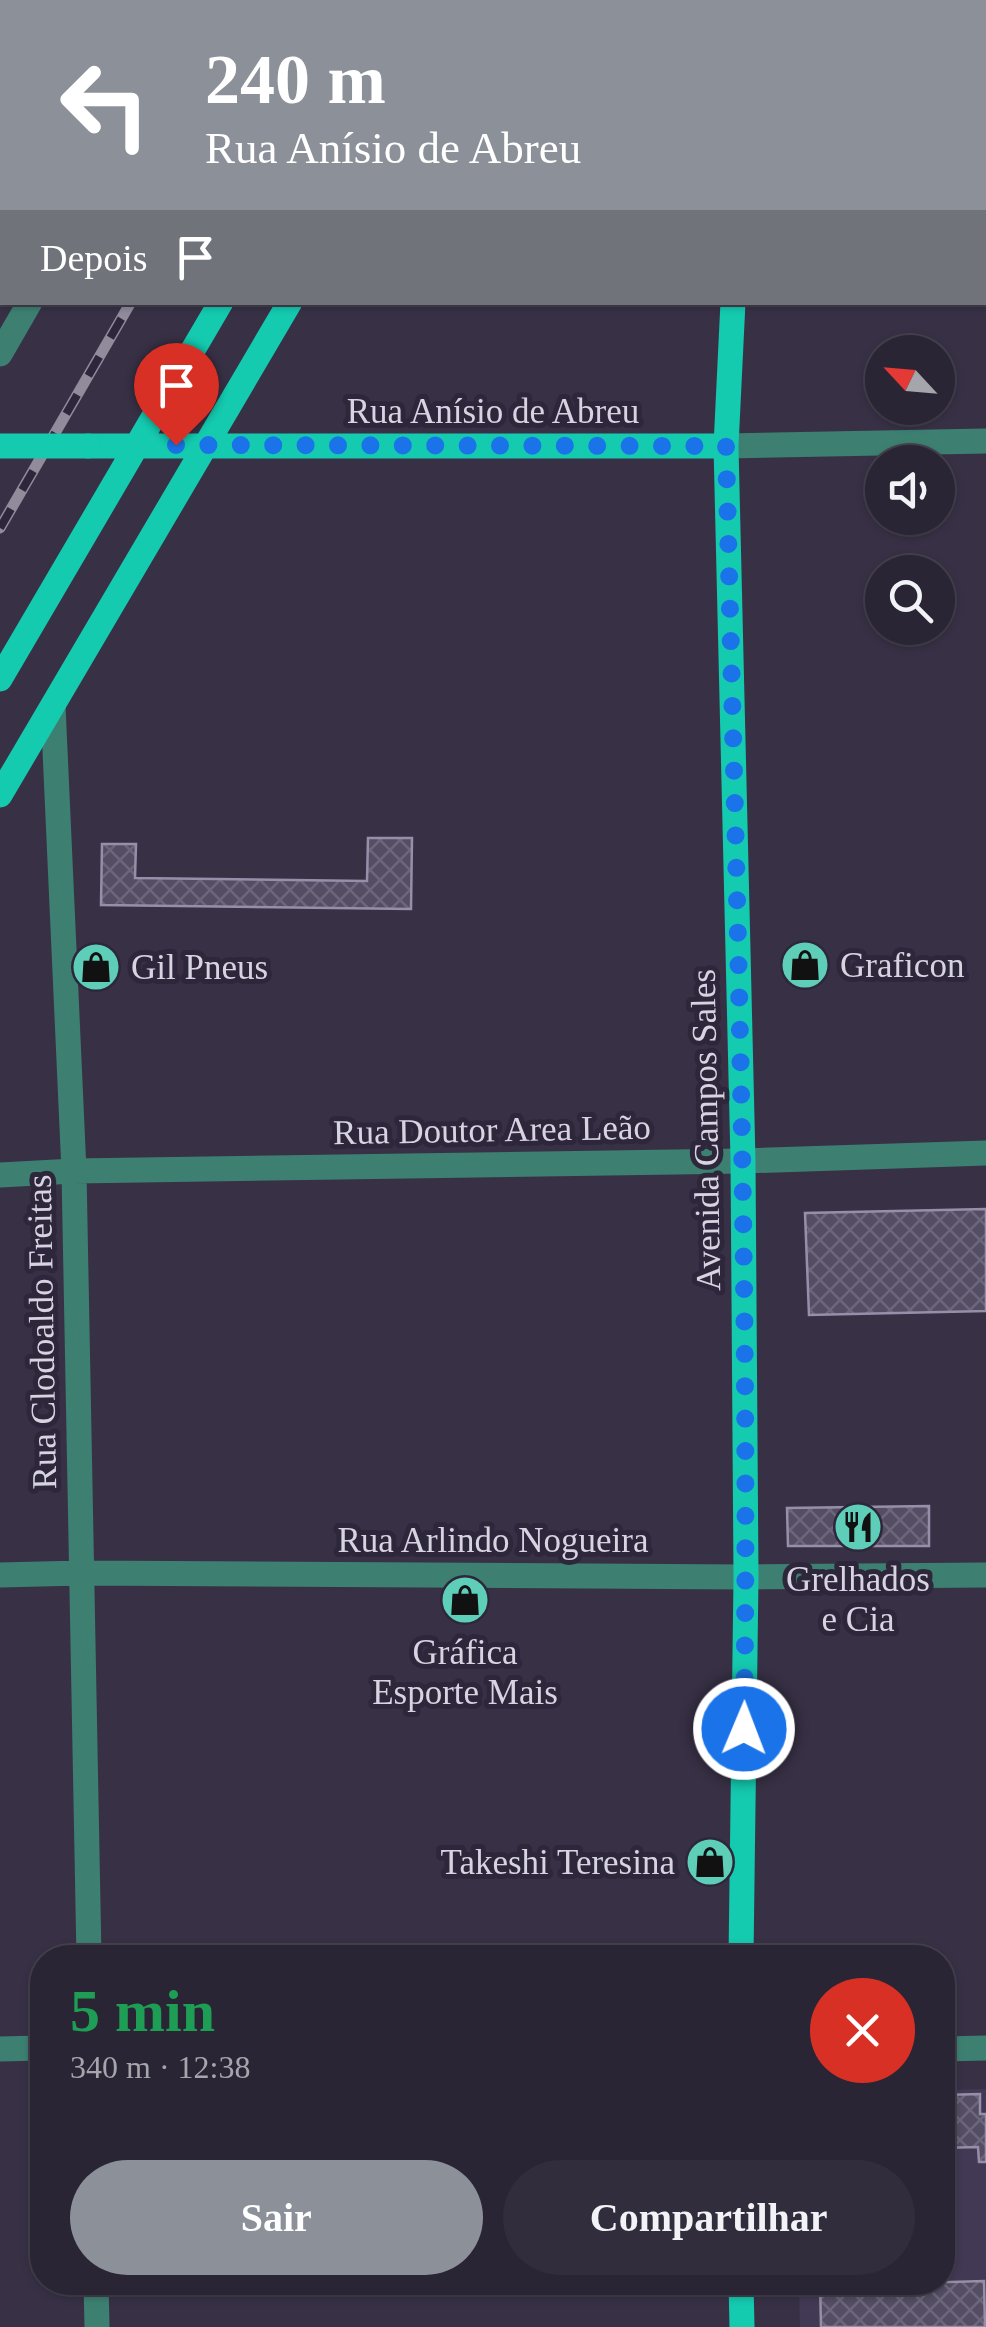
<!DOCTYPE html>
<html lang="pt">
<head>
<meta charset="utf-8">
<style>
	:root { --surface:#2a2534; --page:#322d3c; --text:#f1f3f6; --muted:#a5a5ac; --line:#46424f; --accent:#8c9099 }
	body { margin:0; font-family:Georgia,serif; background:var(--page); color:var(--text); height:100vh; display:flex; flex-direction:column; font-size:38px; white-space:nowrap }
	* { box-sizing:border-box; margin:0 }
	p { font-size:32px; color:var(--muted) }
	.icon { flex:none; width:55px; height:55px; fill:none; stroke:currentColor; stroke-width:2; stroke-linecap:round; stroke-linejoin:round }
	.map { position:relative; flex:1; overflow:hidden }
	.drawer { position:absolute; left:30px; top:1945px; width:925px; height:350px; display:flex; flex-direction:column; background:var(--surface); border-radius:40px; box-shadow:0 2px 8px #0004,0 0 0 2px var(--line) }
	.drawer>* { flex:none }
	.hud { position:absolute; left:0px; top:0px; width:988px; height:305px; box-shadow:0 2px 8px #0004,0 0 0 2px var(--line); background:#8c9099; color:#fff; overflow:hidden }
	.needle { width:65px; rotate:296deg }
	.fabs { position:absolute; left:865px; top:335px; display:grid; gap:20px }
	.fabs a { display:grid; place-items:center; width:90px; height:90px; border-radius:50%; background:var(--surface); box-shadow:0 2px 8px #0004,0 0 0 2px var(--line); font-size:50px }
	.pin { position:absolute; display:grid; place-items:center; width:85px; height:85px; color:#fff; margin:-102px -42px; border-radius:50% 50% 50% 0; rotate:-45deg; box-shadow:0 0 10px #0007 }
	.pin .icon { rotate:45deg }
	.me { position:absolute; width:110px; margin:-55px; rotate:1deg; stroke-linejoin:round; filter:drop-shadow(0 0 8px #0008) }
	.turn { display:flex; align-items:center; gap:35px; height:210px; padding:0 40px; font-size:45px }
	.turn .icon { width:130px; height:130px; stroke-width:2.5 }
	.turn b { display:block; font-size:70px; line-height:85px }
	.then { display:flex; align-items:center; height:95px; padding:0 40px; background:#0003; gap:20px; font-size:38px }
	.round { display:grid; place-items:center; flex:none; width:105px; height:105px; border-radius:52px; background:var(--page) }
	.overview { display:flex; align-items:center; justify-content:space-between; height:170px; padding:0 40px }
	h1 { font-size:60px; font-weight:700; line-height:75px; color:#1e9e55 }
	.cta { display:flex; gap:20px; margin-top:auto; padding:20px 40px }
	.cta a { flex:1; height:115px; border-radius:60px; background:var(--accent); color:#fff; font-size:40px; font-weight:700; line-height:115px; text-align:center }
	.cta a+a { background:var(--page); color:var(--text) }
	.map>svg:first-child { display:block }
</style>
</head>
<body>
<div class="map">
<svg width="986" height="2327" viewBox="0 0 986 2327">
	<defs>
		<pattern id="building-cross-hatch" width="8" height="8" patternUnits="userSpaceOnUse" patternTransform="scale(2.5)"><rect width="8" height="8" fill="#544d64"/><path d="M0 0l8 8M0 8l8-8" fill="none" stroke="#6c667a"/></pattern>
	</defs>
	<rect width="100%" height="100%" fill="#383146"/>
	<path fill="#423954" d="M 986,2089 L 986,2327 L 800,2327 L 799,2283 L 942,2282 L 943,2090 Z
		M 518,2283 L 695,2283 L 696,2295 L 518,2295 Z"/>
	<path fill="url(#building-cross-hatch)" stroke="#978fa9" stroke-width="2.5" d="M 368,838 L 412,838 L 411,909 L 101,905 L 102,844 L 136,844 L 135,878 L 367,881 Z
		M 986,1209 L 986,1311 L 809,1315 L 805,1213 Z
		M 929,1506 L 929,1546 L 788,1546 L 787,1508 Z
		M 980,2094 L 980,2114 L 986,2114 L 986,2162 L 979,2162 L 978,2147 L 942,2148 L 942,2095 Z
		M 942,2153 L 954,2153 L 955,2225 L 942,2225 Z
		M 984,2281 L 985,2327 L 821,2327 L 820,2282 L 880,2284 Z"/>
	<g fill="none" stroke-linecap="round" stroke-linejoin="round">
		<path stroke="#3d8072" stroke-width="25" d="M 31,0 L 31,2
			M 204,2 L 206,0
			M 845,2 L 986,0
			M 0,354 L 30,302
			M 726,446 L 986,441
			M 53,706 L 74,1171 L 89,1958
			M 0,1175 L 74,1171 L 743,1161 L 986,1153
			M 0,1575 L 81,1573 L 746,1577 L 986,1575
			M 0,2049 L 42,2048
			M 942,2049 L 986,2048
			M 96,2282 L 97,2327"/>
		<path stroke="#14caaf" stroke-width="25" d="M 747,0 L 747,2
			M 398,2 L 399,0
			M 465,2 L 466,0
			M 0,26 L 2,26
			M 733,302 L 726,446 L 743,1161 L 746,1577 L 741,1958
			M 88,446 L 726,446
			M 0,679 L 221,302
			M 0,795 L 290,302
			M 741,2282 L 742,2327"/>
		<g stroke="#918b9c" stroke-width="11">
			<path id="rail" d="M 307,2 L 308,0
				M 0,528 L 131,302"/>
		</g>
		<use href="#rail" stroke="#2e273c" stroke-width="8" stroke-dasharray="22" stroke-linecap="butt"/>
		<path stroke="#14caaf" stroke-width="25" d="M 0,446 L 88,446"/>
	</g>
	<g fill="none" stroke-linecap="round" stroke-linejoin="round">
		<path stroke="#1a73e8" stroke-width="18" stroke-dasharray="0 32.4" d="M 176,445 L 726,446 C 736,873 750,1301 744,1729"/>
	</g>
	<defs>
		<g id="shop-disc" transform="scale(2.5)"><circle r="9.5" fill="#5eceb8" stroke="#2e273c"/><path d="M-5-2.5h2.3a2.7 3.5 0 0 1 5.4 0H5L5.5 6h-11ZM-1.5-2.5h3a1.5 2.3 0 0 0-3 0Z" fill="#111"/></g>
		<g id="restaurant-disc" transform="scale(2.5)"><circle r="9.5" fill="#5eceb8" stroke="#2e273c"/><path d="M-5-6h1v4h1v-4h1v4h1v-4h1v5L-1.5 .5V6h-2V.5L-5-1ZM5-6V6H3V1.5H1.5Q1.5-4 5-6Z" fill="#111"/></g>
	</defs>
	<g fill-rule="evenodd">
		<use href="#shop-disc" x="805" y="965"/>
		<use href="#shop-disc" x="96" y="967"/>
		<use href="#restaurant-disc" x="858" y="1527"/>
		<use href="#shop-disc" x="465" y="1600"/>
		<use href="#shop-disc" x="710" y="1862"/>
	</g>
	<g text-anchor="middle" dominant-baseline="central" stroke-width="10" stroke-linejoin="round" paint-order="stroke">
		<g font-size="35" fill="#d7d3e1" stroke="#2e273c">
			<text x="493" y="411">Rua Anísio de Abreu</text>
			<text transform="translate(492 1130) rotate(-1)">Rua Doutor Area Leão</text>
			<text transform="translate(706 1130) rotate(-91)">Avenida Campos Sales</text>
			<text transform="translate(42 1332) rotate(-91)">Rua Clodoaldo Freitas</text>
			<text x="493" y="1540">Rua Arlindo Nogueira</text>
		</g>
		<g font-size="35" fill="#d7d3e1" stroke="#2e273c" text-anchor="start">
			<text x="840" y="965">Graficon</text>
			<text x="131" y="967">Gil Pneus</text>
			<text x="858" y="1579" text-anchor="middle">Grelhados<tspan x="858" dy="40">e Cia</tspan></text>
			<text x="465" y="1652" text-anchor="middle">Gráfica<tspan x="465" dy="40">Esporte Mais</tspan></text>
			<text x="675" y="1862" text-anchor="end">Takeshi Teresina</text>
		</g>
	</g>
</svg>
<div class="fabs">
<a><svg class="needle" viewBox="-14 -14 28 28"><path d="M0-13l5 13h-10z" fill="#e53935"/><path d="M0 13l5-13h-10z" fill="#a5a5ac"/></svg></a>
<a><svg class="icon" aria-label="sound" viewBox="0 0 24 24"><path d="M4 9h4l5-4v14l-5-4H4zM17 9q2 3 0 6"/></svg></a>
<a><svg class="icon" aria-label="search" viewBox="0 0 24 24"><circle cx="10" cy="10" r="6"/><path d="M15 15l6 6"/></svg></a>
</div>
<div class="pin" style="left:176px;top:445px;background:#d93025"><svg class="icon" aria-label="arrive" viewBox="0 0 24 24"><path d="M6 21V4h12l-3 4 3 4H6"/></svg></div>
<svg class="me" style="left:744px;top:1729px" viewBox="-20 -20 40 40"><circle r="17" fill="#1a73e8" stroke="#fff" stroke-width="3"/><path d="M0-11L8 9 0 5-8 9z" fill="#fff"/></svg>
<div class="hud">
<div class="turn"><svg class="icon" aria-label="left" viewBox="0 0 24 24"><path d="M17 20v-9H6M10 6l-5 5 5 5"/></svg><div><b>240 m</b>Rua Anísio de Abreu</div></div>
<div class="then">Depois<svg class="icon" aria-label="arrive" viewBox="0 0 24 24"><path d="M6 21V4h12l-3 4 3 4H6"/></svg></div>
</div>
<section class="drawer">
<div class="overview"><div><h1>5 min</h1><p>340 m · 12:38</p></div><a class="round" style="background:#d93025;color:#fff"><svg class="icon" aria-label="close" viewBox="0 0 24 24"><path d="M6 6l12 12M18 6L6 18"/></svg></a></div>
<div class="cta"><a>Sair</a><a>Compartilhar</a></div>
</section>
</div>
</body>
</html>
